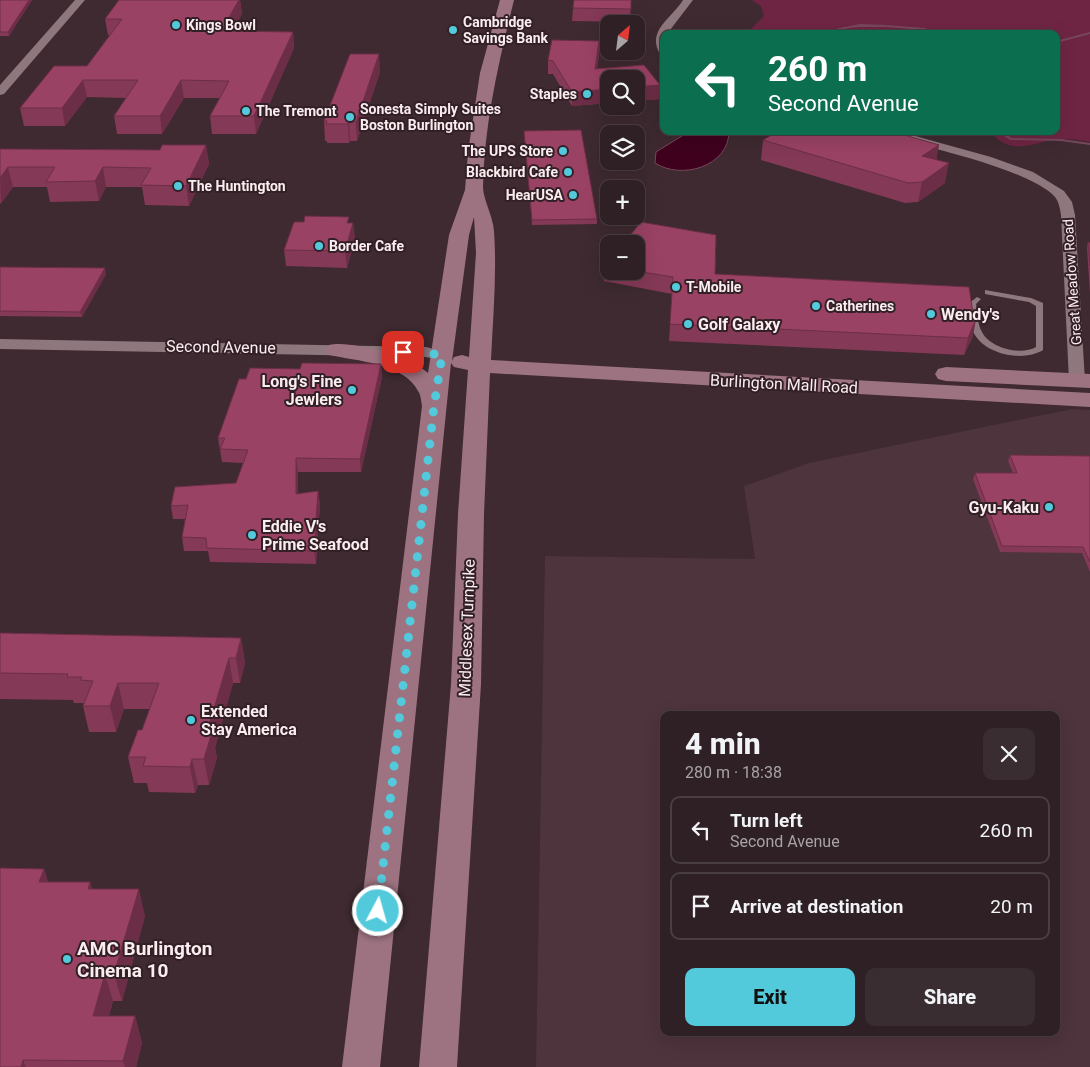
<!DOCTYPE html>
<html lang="en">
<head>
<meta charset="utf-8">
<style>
	:root { --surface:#2e2024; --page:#3a2d31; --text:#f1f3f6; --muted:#a7a3a6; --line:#493e41; --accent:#53cadc }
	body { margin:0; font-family:Roboto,sans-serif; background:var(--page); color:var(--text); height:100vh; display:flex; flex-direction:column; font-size:19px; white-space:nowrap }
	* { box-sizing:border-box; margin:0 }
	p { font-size:16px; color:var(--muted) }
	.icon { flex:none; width:28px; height:28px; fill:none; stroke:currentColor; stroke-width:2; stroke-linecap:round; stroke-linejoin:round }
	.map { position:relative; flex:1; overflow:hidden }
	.details { position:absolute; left:660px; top:711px; width:400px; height:325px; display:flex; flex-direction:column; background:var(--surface); border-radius:10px; box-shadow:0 5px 20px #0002,0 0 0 1px var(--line) }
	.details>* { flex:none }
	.hud { position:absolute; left:660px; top:30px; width:400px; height:105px; border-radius:10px; box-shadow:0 5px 20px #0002,0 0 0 1px var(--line); background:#0b6e4f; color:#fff; overflow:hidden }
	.needle { width:32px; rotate:28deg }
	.tools { position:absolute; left:600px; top:15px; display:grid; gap:10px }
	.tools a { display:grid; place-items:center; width:45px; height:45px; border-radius:10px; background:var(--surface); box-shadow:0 5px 20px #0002,0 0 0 1px var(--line); font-size:25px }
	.pin { position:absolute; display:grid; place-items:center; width:42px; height:42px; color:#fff; margin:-21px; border-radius:10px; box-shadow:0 2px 8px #0006 }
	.me { position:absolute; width:55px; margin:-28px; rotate:6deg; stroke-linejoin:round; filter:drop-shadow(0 0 4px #0008) }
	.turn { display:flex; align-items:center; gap:18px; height:105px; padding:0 25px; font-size:22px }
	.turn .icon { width:65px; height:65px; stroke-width:2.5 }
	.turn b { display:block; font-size:35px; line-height:42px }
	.round { display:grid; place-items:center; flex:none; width:52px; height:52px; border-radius:10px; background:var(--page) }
	.overview { display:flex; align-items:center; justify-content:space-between; height:85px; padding:0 25px }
	h1 { font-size:30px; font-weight:800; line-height:38px }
	.primary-button { display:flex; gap:10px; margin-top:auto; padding:10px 25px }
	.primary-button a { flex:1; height:58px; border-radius:10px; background:var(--accent); color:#111; font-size:20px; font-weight:800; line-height:58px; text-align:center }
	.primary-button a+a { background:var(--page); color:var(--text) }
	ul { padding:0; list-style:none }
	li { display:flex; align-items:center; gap:15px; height:68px; margin:0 10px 8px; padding:0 15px; border:2px solid var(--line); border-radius:10px }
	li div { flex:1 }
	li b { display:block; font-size:19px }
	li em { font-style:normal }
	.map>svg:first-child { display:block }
</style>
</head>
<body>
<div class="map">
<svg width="1090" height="1067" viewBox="0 0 1090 1067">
	<rect width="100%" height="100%" fill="#3e2a30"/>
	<path fill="#4e343c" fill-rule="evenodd" d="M 1072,409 L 1090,410 L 1090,1067 L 536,1067 L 545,556 L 755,559 L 744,486 L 809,463 ZM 664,715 L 1056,715 L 1056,1032 L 664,1032 Z"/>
	<path fill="#6e2543" d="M 752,0 L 1090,0 L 1090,142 C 1081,140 1072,139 1063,139 C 1039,139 1018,157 995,137 L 996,131 L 1056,131 L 1056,34 L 746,34 L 764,16 L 761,6 Z"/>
	<path fill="#3f001e" stroke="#77475d" d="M 690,131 L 729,131 C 729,167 681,180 655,163 L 656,152 Z"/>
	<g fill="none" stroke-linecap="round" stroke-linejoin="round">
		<path fill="#77475d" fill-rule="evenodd" d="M 860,24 L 886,25 L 925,28 L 927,29 L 929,34 L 925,34 L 924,30 L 886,27 L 860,27 L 848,28 L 827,34 L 821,34 L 835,29 Z
			M 1090,32 L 1090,34 L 1056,43 L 1056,41 Z
			M 997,131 L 1002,131 L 1011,138 L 1061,139 L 1090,143 L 1090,145 L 1061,141 L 1010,140 Z"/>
		<path fill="#8e777d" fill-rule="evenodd" d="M 985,290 L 1031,298 L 1043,303 L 1043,350 C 1024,362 987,355 975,335 C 969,326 970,314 968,304 L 977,297 L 981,299 L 976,304 C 978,313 977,324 982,332 C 990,348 1021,356 1036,347 L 1036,306 L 1029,302 L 985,294 Z"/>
		<path fill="#8e777d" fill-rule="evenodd" d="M 75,0 L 85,0 L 4,94 L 0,95 L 0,85 Z
			M 683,0 L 693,0 L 667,34 L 664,34 L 664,55 L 660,54 C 646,31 672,18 683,0 Z
			M 876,131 L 897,131 L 991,157 L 1033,172 L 1064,191 L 1072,202 L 1075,215 L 1085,381 L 1083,384 L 1071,384 L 1069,381 L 1061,215 C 1060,209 1059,202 1055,197 C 1028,168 918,145 878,134 Z
			M 0,339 L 426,347 L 448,353 L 450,356 L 448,359 L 442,361 L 426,357 L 0,349 Z"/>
		<path fill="#9e7381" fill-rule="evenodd" d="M 500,0 L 514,0 C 499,61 484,124 483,187 C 483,199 493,216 494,231 C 497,274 493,317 491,360 L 1090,393 L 1090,407 L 490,373 L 484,514 L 481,684 L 457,1067 L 419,1067 L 451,684 L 458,514 L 468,370 L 454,367 L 451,363 L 380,1067 L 342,1067 L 422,406 C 421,401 421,395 418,391 C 404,363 356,361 329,355 L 326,350 L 329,345 C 352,340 410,357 428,373 L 449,235 L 465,190 L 468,152 L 480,73 ZM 474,217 L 476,253 L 469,357 L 462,355 L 454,357 L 452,361 L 469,235 Z
			M 946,367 L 1090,374 L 1090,388 L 946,381 L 938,379 L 935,374 L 938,369 Z"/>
	</g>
	<path fill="#843956" d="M 0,0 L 32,0 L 9,36 L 0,36 Z
		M 240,0 L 242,14 L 232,31 L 293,32 L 294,48 L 256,134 L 212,134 L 210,116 L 220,98 L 184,98 L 162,134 L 117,134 L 114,116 L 126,98 L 87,97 L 65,126 L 24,126 L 20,108 L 87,66 L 110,35 L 108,35 L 105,19 Z
		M 631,0 L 630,22 L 572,21 L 573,8 Z
		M 599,54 L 597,68 L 660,99 L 572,106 L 553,74 L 548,74 L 548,60 Z
		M 380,72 L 357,141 L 350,141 L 349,143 L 327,143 L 327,141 L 325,141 L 324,121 Z
		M 524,131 L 597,219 L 597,224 L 532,225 Z
		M 763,140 L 936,160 L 945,183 L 918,202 L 905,203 L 761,160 Z
		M 206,145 L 209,164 L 189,206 L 145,205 L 142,187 L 106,187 L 99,201 L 50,202 L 47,187 L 13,187 L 0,204 L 0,149 L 160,150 Z
		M 349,223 L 353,223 L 355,239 L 347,268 L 286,266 L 284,250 Z
		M 1088,242 L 1090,243 L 1090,294 L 1087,248 Z
		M 636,244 L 715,274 L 973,336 L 964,355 L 669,341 L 672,294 L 604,281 L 605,265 L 609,260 L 609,271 L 636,271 Z
		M 0,267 L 106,274 L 82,317 L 0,316 Z
		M 381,364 L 382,377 L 361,472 L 298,472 L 298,494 L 318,491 L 320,504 L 316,564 L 210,562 L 208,551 L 184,551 L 182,537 L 185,519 L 173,519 L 171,506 L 236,483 L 243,463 L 222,462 L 218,438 L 300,369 Z
		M 1010,455 L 1090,456 L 1090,572 L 1082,553 L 1000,552 L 973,479 L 975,473 L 1013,473 L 1008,461 Z
		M 0,633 L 241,638 L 245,663 L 240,683 L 233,683 L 215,748 L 217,758 L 209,785 L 198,785 L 195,793 L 149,792 L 147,783 L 134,783 L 128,757 L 142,730 L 150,709 L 124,709 L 116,732 L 89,732 L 83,706 L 84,703 L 74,703 L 73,700 L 0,699 Z
		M 44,869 L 48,882 L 90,882 L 92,889 L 145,916 L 122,1001 L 113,1001 L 109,1016 L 135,1016 L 142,1043 L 136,1067 L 0,1067 Z"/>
	<path fill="#6c2e46" d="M 29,0 L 32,0 L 9,36 L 8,32 Z
		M 239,0 L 240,0 L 242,14 L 224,48 L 221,31 Z
		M 293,32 L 294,48 L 256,134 L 254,116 Z
		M 599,41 L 599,54 L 595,82 L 595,69 Z
		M 379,54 L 380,72 L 357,141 L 356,122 Z
		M 83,80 L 87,97 L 65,126 L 62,108 Z
		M 181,80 L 184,98 L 162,134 L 160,116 Z
		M 660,85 L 660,99 L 636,101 L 636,87 Z
		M 609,89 L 609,103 L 572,106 L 572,92 Z
		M 349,122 L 350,141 L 349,143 L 348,124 Z
		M 206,145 L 209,164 L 189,206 L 186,186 Z
		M 939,145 L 936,164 L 922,156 Z
		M 949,163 L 945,183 L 918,202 L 922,182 Z
		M 8,167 L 13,187 L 1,204 L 0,178 Z
		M 103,167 L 106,187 L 99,201 L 95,181 Z
		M 353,223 L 355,239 L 347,268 L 345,251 Z
		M 105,268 L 106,274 L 82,317 L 80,312 Z
		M 976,319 L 973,336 L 964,355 L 968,338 Z
		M 381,364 L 382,377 L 361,472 L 360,459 Z
		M 296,458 L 298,472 L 298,507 L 296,494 Z
		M 318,491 L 320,504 L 316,564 L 314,551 Z
		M 241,638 L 245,663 L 240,683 L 236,658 Z
		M 229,658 L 233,683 L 215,748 L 217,758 L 209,785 L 204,759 L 207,732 Z
		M 118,683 L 124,709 L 116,732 L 110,706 Z
		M 192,759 L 198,785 L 195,793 L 190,767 Z
		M 44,869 L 52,895 L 39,882 Z
		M 90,882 L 98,909 L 88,889 Z
		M 139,889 L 145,916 L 122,1001 L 114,974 Z
		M 105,974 L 113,1001 L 101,1042 L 93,1016 Z
		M 135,1016 L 142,1043 L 136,1067 L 125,1067 L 123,1061 Z
		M 23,1060 L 26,1067 L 21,1067 Z"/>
	<path fill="#9a4264" stroke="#6c2e46" d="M 0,0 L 29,0 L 8,32 L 0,32 Z
		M 119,0 L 239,0 L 221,31 L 293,32 L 254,116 L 210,116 L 229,81 L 181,80 L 160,116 L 114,116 L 138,80 L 83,80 L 62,108 L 20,108 L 54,66 L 87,66 L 122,19 L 105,19 Z
		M 574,0 L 631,0 L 631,9 L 573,8 Z
		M 552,40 L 599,41 L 595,69 L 644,65 L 660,85 L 636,87 L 636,79 L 609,79 L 609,89 L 572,92 L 553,61 L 548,60 Z
		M 350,54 L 379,54 L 356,122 L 349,122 L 348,124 L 326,124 L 327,121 L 324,121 Z
		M 581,130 L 597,219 L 532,220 L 524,131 Z
		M 779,131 L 891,131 L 939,145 L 922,156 L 949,163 L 922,182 L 908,183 L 763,140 Z
		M 162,145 L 206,145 L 186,186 L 141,185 L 151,168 L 103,167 L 95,181 L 46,182 L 55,167 L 8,167 L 0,178 L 0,149 L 160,150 Z
		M 305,216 L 349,217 L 347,223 L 353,223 L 345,251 L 284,250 L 294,222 L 304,222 Z
		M 641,222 L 716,235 L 715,274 L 969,287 L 972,307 L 976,319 L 968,338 L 670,324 L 673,277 L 636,271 L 636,244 L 623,244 Z
		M 1088,242 L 1090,243 L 1090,266 Z
		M 609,260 L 609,266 L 605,265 Z
		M 0,267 L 105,268 L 80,312 L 0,311 Z
		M 302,363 L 381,364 L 360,459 L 296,458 L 296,494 L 318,491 L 314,551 L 207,548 L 206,538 L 182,537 L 188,505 L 171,506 L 175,487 L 236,483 L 248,450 L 220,449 L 225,438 L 218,438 L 239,379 L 246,379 L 250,368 L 300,369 Z
		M 1010,455 L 1090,456 L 1090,562 L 1083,547 L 1002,546 L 975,473 L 1017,473 Z
		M 0,633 L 241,638 L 236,658 L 229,658 L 207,732 L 212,732 L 204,759 L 192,759 L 190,767 L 143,766 L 146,757 L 128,757 L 138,730 L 142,730 L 159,683 L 118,683 L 110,706 L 83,706 L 93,681 L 80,680 L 82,677 L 67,677 L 68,674 L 0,673 Z
		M 0,868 L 44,869 L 39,882 L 90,882 L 88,889 L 139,889 L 114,974 L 105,974 L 93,1016 L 135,1016 L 123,1061 L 23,1060 L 21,1067 L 0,1067 Z"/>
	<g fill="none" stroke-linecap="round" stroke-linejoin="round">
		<path stroke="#53cadc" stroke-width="9" stroke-dasharray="0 16.2" d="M 378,911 L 434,406 L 442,356 L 426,352 L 403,352"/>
	</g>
	<g fill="#53cadc" stroke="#332026" stroke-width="2">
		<circle cx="176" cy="25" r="5"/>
		<circle cx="453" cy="30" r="5"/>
		<circle cx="587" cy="94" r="5"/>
		<circle cx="246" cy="111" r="5"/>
		<circle cx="350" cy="117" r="5"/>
		<circle cx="563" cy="151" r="5"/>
		<circle cx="568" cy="172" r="5"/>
		<circle cx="178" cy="186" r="5"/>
		<circle cx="573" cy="195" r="5"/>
		<circle cx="319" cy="246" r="5"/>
		<circle cx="676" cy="287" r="5"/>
		<circle cx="816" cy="306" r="5"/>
		<circle cx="931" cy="314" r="5"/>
		<circle cx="688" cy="324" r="5"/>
		<circle cx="352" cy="390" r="5"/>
		<circle cx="1049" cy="507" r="5"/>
		<circle cx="252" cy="535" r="5"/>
		<circle cx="191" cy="720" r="5"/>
		<circle cx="67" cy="959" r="5"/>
	</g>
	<g text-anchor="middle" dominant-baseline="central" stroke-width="4" stroke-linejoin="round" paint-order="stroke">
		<g font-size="14" font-weight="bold" fill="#faedf0" stroke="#332026" text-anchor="start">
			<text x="463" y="22">Cambridge<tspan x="463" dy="16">Savings Bank</tspan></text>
			<text x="186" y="25">Kings Bowl</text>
			<text x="577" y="94" text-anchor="end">Staples</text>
			<text x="360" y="109">Sonesta Simply Suites<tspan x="360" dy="16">Boston Burlington</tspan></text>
			<text x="256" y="111">The Tremont</text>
			<text x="553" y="151" text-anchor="end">The UPS Store</text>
			<text x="558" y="172" text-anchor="end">Blackbird Cafe</text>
			<text x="188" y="186">The Huntington</text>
			<text x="563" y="195" text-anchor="end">HearUSA</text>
			<text x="329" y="246">Border Cafe</text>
			<text x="686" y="287">T-Mobile</text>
			<text x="826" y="306">Catherines</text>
		</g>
		<g font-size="14" fill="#faedf0" stroke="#332026">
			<text transform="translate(1072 282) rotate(-94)">Great Meadow Road</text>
		</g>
		<g font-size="16" font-weight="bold" fill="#faedf0" stroke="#332026" text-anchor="start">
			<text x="941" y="314">Wendy's</text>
			<text x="698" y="324">Golf Galaxy</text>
			<text x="342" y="381" text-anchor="end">Long's Fine<tspan x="342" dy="18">Jewlers</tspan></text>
			<text x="1039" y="507" text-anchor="end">Gyu-Kaku</text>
			<text x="262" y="526">Eddie V's<tspan x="262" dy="18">Prime Seafood</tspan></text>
			<text x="201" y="711">Extended<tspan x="201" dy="18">Stay America</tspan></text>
		</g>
		<g font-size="16" fill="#faedf0" stroke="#332026">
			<text transform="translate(221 347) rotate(1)">Second Avenue</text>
			<text transform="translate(784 384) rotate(3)">Burlington Mall Road</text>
			<text transform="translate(467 628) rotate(-88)">Middlesex Turnpike</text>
		</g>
		<g font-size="19" font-weight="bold" fill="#faedf0" stroke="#332026" text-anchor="start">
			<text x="77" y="948">AMC Burlington<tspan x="77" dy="22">Cinema 10</tspan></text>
		</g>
	</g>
</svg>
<div class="tools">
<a><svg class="needle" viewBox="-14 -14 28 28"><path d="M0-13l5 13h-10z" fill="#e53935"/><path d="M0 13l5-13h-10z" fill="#a7a3a6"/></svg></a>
<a><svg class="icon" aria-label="search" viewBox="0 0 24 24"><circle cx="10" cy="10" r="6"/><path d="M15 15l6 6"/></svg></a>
<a><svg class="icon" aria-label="layers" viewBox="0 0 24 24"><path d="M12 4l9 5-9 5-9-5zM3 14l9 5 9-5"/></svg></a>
<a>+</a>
<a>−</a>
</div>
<div class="pin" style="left:403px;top:352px;background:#d93025"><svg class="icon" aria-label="arrive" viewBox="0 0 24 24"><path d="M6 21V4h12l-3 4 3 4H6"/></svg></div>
<svg class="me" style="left:378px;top:911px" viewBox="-20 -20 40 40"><circle r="17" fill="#53cadc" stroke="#fff" stroke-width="3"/><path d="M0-11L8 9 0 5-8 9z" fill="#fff"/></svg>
<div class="hud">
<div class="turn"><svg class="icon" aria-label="left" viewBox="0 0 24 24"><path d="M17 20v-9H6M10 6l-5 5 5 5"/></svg><div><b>260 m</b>Second Avenue</div></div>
</div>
<section class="details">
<div class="overview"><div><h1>4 min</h1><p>280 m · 18:38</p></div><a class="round"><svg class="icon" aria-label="close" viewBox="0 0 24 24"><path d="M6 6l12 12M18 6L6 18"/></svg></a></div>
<ul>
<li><svg class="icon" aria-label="left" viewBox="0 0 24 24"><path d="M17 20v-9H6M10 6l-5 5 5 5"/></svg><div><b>Turn left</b><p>Second Avenue</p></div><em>260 m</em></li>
<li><svg class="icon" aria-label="arrive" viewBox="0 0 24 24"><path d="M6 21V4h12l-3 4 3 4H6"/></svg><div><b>Arrive at destination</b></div><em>20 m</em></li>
</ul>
<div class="primary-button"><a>Exit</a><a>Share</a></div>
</section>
</div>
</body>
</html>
